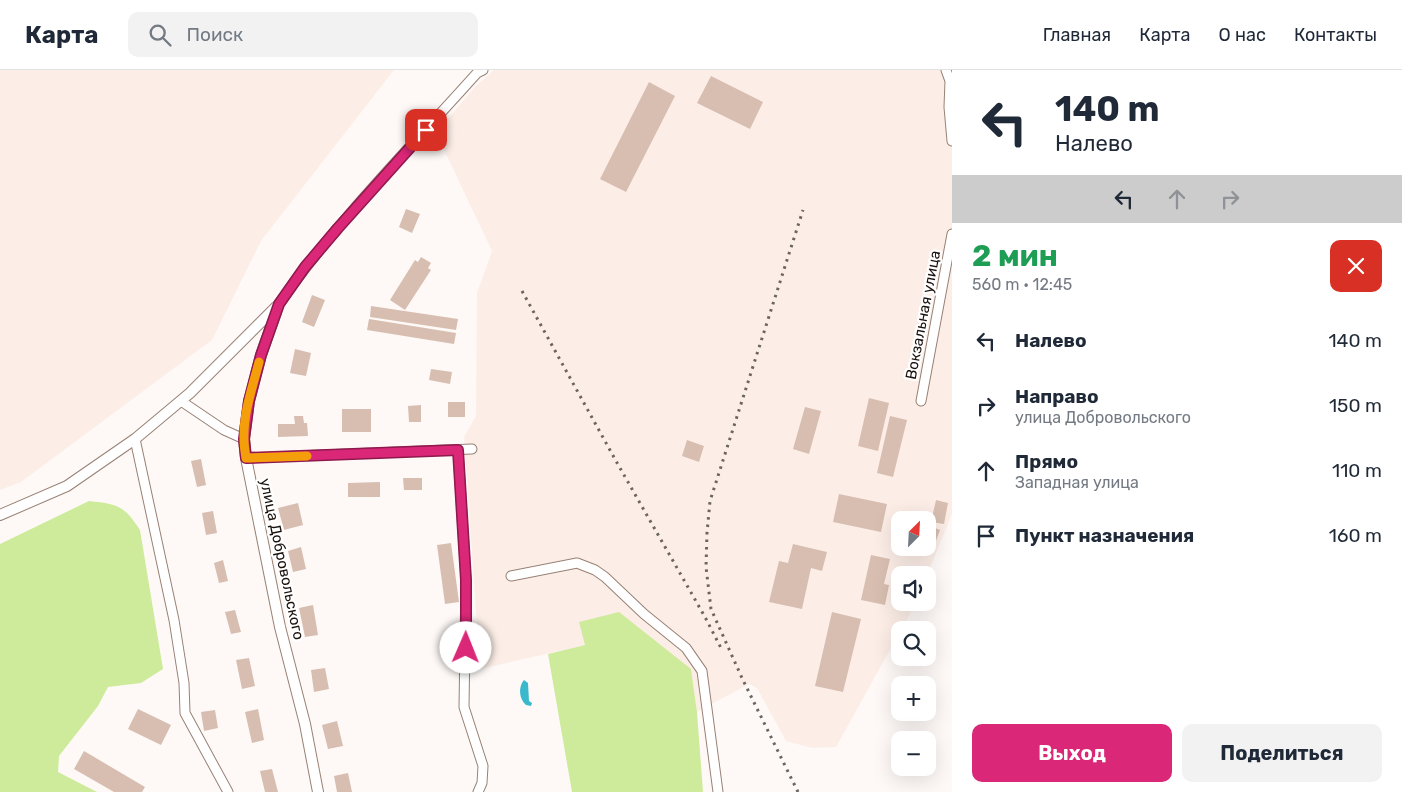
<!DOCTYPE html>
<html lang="ru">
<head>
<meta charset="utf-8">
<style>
	:root { --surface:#fff; --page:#f2f2f3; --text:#1f2937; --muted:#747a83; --line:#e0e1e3; --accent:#db2777 }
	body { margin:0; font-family:Rubik,sans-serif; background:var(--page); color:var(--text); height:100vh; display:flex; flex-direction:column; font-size:19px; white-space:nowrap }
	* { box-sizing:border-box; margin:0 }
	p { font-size:16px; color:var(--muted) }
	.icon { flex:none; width:28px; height:28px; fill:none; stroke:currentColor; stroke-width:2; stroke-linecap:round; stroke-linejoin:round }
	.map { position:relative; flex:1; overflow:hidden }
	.drawer { display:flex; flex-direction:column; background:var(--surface); width:450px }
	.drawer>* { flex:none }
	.banner { background:#fff; color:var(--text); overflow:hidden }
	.needle { width:32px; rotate:24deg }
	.tools { position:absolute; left:891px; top:441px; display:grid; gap:10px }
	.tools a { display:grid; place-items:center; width:45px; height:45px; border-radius:10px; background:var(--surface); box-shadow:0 5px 20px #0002; font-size:25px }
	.pin { position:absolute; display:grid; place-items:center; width:42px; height:42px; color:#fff; margin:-21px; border-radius:10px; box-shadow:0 2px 8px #0006 }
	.me { position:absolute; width:55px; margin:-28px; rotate:1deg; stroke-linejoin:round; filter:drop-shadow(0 0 4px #0008) }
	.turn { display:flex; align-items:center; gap:18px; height:105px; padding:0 20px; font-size:22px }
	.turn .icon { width:65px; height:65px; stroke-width:2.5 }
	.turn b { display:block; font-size:35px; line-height:42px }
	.lanes { display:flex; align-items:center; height:48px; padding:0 20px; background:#0003; justify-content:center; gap:25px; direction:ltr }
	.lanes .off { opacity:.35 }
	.round { display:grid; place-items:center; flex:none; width:52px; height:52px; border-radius:10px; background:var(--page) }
	.head { display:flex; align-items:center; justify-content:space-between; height:85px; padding:0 20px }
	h1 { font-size:30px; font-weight:700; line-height:38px; color:#1e9e55 }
	.button { display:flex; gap:10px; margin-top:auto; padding:10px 20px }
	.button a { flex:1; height:58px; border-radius:10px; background:var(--accent); color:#fff; font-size:20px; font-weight:700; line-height:58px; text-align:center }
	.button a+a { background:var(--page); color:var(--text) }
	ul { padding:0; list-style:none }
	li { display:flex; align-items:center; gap:15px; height:65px; padding:0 20px }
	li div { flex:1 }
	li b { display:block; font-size:19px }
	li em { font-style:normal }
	header { display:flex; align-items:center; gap:30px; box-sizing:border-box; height:70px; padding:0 25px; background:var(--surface); border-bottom:1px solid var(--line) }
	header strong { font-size:24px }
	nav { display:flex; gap:28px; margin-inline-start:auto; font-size:18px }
	.search { width:350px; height:45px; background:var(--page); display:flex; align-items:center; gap:12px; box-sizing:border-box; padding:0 18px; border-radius:10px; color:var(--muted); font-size:19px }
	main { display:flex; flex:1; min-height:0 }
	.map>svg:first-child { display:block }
</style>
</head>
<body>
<header>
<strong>Карта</strong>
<div class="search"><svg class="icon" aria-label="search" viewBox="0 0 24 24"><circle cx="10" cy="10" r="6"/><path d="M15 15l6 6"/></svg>Поиск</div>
<nav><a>Главная</a><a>Карта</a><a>О нас</a><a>Контакты</a></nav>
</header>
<main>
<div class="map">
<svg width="952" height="722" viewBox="0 0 952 722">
	<rect width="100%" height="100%" fill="#fef9f6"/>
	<path fill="#fceee7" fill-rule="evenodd" d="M 0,0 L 394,0 L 261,171 L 212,270 L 21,412 L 0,420 Z
		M 494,0 L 949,0 L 952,16 L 952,444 L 927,505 L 900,505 L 900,532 L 916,533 L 836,677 L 812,678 L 786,671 L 757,618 L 749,614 L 697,642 L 691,599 L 585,575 L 480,599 L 464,367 L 476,346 L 477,223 L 492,181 L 436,63 L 474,18 ZM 900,450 L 928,450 L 928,478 L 900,478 Z"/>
	<path fill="#cdeb9b" d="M 89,431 C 117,434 124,435 140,460 L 163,599 L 141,613 L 108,617 L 98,636 L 59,686 L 58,702 L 97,722 L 0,722 L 0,474 Z
		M 619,542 L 691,599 L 697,642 L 703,722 L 572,722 L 548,584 L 585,575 L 579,552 Z"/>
	<path fill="#3ab9cc" d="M 524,610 L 528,613 L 529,631 L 532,633 L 531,636 L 526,635 C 519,629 518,617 524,610 Z"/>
	<path fill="#d7beb1" d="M 711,6 L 763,32 L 750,59 L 697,33 Z
		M 649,12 L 675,26 L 626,122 L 600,109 Z
		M 406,139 L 420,144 L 412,163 L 399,157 Z
		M 421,187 L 431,193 L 428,198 L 431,200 L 405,240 L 390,230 L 415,190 L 418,192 Z
		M 312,225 L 325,230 L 314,257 L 302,252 Z
		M 371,236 L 458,249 L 456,260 L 370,247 Z
		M 369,249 L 456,263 L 454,274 L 367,260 Z
		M 295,279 L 311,283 L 306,306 L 290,303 Z
		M 431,299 L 452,302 L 450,314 L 429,310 Z
		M 869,328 L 889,333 L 878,381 L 858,376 Z
		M 448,332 L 465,332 L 465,347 L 448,347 Z
		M 421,335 L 421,352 L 409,352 L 408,336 Z
		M 805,337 L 821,341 L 809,384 L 793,379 Z
		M 342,339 L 371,339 L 371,362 L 342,362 Z
		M 294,346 L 303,346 L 304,353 L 307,353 L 308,366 L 278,367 L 278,354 L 295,354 Z
		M 890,346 L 907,350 L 893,407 L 877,403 Z
		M 687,370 L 704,376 L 699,392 L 682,386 Z
		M 201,389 L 206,415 L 197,417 L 191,391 Z
		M 403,408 L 422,408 L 422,420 L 404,420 Z
		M 380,412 L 380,427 L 348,427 L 348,413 Z
		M 839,424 L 887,434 L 881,462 L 833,452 Z
		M 936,430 L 948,433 L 944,454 L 931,452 Z
		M 298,433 L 303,455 L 284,460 L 278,438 Z
		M 213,441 L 217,463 L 206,465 L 202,443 Z
		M 928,455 L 940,460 L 934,476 L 928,473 Z
		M 451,473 L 459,532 L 445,534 L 437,475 Z
		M 793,474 L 827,482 L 822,501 L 811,498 L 802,539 L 769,532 L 779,491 L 788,493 Z
		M 301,477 L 306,499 L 293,502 L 288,481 Z
		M 871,485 L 890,489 L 884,514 L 889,515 L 885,535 L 861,530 Z
		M 223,490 L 228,511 L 219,513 L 214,493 Z
		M 313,535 L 318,565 L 305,567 L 299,538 Z
		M 235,540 L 241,562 L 231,564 L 225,542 Z
		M 832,542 L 861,549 L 843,622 L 815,616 Z
		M 249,588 L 255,616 L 242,619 L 236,590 Z
		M 325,598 L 329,619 L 314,622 L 311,600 Z
		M 138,639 L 171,655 L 161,675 L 128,659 Z
		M 258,639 L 264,670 L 252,673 L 245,642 Z
		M 215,640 L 218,658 L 204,661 L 201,642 Z
		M 337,651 L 343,676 L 328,679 L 322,655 Z
		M 84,681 L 145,717 L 142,722 L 114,722 L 74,699 Z
		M 272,699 L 278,722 L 265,722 L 260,701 Z
		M 348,703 L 352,722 L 337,722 L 334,706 Z"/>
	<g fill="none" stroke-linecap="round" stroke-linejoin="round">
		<g stroke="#988175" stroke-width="11">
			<path id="minor" d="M 946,0 L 950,11 L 949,37 L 952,71
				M 279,234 C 337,151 409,79 477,3 L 483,0
				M 181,331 L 224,360 L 244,369
				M 921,331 L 952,164
				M 135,369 L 174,550 L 184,613 L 185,643 L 228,722
				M 458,380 L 466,510 L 464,637 L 483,696 L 482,713 L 478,722
				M 246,388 L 472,379
				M 511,506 L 577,493 L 595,500 L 605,507 L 644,544 L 686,578 L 702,601 L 718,722"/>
		</g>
		<g stroke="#988175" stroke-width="12">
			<path id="tertiary" d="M 279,234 L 261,285 L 249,331 L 244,369 L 246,388 L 280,557 L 305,654 L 318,722
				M 0,445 L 67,416 L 135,369 L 190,323 L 276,237"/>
		</g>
		<use href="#minor" stroke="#fff" stroke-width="9"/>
		<use href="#tertiary" stroke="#fff" stroke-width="10"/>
		<path stroke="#6b6460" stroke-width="3" stroke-dasharray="2.5 5" stroke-linecap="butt" d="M 522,221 L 616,391 L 705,547 L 721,578
			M 798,722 L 742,608 L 711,539 L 706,497 L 707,463 L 710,431 L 803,140"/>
	</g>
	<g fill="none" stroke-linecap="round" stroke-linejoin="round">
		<g stroke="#8e194d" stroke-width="12">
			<path id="route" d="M 426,60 L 338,158 L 305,197 L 279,234 L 261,285 L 249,331 L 244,369 L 246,388 L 458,380 L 466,510 L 466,578"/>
		</g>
		<use href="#route" stroke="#db2777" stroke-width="9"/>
		<path stroke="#f59e0b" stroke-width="9" d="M 259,292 C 253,316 243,343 244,369 C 244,375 245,382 246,388 L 307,386"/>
	</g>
	<g text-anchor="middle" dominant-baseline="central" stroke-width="4.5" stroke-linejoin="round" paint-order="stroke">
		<g font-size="15" fill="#1b120e" stroke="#fff">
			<text transform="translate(923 245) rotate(-79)">Вокзальная улица</text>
			<text transform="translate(282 489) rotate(78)">улица Добровольского</text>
		</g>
	</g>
</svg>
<div class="tools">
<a><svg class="needle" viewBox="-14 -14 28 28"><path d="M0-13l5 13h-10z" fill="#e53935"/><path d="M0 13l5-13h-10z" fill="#747a83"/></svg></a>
<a><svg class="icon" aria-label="sound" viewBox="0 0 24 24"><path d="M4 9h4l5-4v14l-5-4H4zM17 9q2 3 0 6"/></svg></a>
<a><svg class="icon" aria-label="search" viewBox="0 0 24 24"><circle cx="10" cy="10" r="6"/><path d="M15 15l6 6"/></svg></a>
<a>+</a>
<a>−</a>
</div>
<div class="pin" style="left:426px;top:60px;background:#d93025"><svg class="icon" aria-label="arrive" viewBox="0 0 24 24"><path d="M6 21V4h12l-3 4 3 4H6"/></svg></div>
<svg class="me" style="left:466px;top:578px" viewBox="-20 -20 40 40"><circle r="19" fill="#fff"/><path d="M0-13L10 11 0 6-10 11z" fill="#db2777"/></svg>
</div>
<section class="drawer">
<div class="banner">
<div class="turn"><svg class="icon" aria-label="left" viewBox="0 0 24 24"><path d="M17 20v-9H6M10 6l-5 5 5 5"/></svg><div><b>140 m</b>Налево</div></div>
<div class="lanes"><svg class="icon" aria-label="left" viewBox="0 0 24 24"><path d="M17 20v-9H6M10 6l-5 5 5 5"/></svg><svg class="icon off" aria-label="ahead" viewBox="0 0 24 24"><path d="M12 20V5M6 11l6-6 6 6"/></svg><svg class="icon off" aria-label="right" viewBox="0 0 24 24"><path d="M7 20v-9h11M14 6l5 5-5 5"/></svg></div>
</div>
<div class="head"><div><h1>2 мин</h1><p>560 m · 12:45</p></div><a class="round" style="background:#d93025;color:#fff"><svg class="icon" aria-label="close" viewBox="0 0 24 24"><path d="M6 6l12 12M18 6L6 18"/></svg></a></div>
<ul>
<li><svg class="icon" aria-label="left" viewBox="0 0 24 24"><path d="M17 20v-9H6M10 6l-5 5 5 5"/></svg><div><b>Налево</b></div><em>140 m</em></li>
<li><svg class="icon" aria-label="right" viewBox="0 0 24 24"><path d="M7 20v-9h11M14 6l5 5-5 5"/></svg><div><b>Направо</b><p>улица Добровольского</p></div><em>150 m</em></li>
<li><svg class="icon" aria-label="ahead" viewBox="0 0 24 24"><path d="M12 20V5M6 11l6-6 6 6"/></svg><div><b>Прямо</b><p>Западная улица</p></div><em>110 m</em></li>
<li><svg class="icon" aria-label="arrive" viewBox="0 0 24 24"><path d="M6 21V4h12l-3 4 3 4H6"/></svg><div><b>Пункт назначения</b></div><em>160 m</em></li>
</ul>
<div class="button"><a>Выход</a><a>Поделиться</a></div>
</section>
</main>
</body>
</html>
